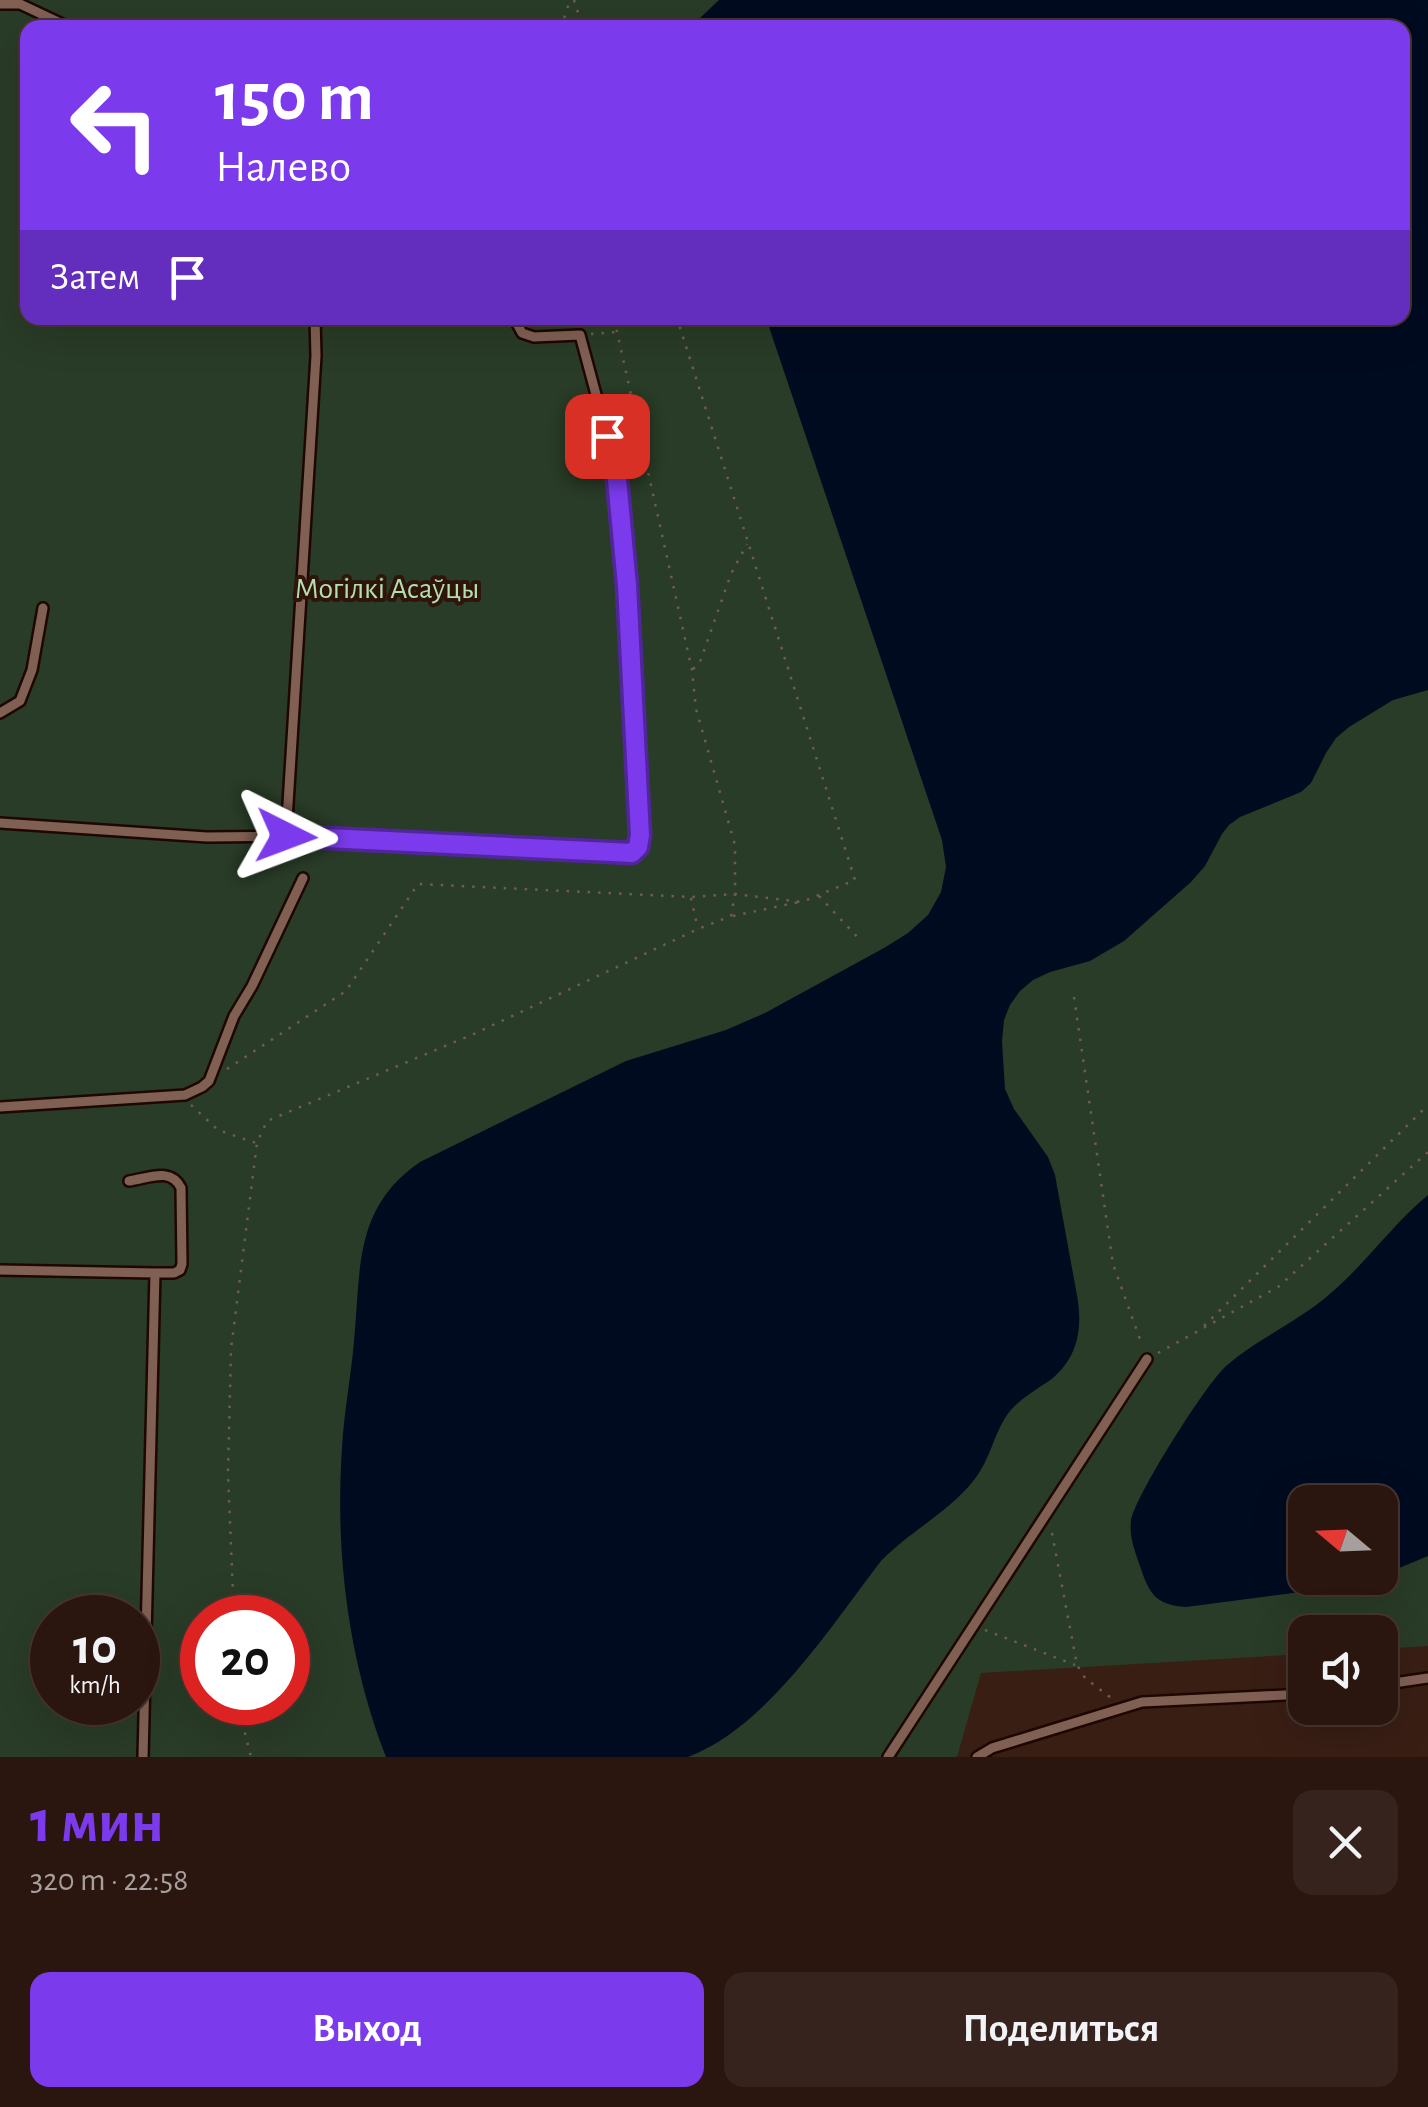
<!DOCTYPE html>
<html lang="ru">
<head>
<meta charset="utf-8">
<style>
	:root { --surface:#2b160f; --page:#37231d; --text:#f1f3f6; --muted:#a69f9e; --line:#47352f; --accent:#7c3aed }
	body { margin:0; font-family:"Alegreya Sans",sans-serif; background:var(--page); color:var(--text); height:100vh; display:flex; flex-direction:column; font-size:38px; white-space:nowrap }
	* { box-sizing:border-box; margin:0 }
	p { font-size:32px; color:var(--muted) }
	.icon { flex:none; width:55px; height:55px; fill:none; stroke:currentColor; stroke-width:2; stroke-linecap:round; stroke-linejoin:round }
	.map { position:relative; height:1757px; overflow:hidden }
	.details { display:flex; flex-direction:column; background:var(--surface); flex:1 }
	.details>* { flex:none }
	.guide { position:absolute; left:20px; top:20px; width:1390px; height:305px; border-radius:20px; box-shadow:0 10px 40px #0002,0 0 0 2px var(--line); background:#7c3aed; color:#fff; overflow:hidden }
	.needle { width:65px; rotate:289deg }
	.controls { position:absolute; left:1288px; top:1485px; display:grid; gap:20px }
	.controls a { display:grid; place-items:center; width:110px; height:110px; border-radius:20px; background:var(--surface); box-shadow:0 10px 40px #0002,0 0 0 2px var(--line); font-size:50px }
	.speed { position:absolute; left:30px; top:1595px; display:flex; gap:20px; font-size:50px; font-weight:700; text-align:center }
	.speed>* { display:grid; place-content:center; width:130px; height:130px; border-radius:50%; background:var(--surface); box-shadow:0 10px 40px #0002,0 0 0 2px var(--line); line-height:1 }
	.speed small { font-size:25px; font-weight:400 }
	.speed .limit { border:15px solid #d22; background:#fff; color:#111 }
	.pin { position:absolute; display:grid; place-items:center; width:85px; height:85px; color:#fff; margin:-42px; border-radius:20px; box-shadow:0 5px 15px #0006 }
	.me { position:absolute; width:110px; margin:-55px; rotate:93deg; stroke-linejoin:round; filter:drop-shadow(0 0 8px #0008) }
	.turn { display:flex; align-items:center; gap:35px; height:210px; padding:0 30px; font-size:45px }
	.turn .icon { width:130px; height:130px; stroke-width:2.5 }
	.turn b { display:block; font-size:70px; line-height:85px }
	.then { display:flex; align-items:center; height:95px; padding:0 30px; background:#0003; gap:20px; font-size:38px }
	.round { display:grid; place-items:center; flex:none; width:105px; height:105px; border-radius:20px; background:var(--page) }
	.overview { display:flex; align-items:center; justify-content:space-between; height:170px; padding:0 30px }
	h1 { font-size:60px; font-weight:600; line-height:75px; color:var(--accent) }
	.button { display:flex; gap:20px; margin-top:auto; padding:20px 30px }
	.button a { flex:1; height:115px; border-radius:20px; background:var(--accent); color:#fff; font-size:40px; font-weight:600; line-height:115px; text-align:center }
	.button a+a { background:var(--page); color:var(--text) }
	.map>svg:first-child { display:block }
</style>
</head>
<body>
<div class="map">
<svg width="1428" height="1757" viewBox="0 0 1428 1757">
	<rect width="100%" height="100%" fill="#391e14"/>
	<path fill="#293c27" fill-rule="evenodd" d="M 0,0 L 1428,0 L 1428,1646 L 1380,1649 L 1380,1632 L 1305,1632 L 1305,1654 L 981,1673 L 957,1757 L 0,1757 ZM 28,28 L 1402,28 L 1402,318 L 28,318 ZM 1305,1502 L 1380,1502 L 1380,1578 L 1305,1578 ZM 52,1618 L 138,1618 L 138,1702 L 52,1702 ZM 202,1618 L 288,1618 L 288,1702 L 202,1702 Z"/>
	<path fill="#010b20" d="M 719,0 L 1428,0 L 1428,690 L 1393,700 L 1349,727 L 1336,738 L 1326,753 L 1311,783 L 1301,792 L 1240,817 L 1229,825 L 1222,834 L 1205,866 L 1191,882 L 1124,941 L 1090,961 L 1050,972 L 1033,980 L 1020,991 L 1010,1005 L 1004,1020 L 1002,1041 L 1005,1089 L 1014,1109 L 1048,1157 L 1055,1175 L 1078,1301 C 1082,1331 1077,1357 1053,1378 C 1038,1389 1022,1397 1010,1411 C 994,1431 991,1459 974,1480 C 948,1513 910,1531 881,1561 C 831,1626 767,1727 688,1757 L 386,1757 C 348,1659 335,1553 342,1448 C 344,1412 351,1377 354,1341 C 361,1270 353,1208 420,1162 L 626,1061 L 726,1030 L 765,1013 L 884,948 L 908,933 L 928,915 L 941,892 L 946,867 L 942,840 L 766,318 L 1402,318 L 1402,28 L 694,27 L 700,18 Z
		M 1428,1195 L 1428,1556 L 1380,1576 L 1380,1502 L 1305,1502 L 1305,1578 L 1374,1578 L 1331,1588 L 1186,1607 C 1155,1605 1149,1593 1140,1566 C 1135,1551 1129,1537 1131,1521 C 1135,1496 1206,1384 1226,1366 C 1258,1338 1300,1321 1332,1292 C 1367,1262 1393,1224 1428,1195 Z"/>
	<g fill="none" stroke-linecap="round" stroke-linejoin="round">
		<g stroke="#1f0701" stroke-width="14">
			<path id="lane" d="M 0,4 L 20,4 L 71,28
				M 0,713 L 20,701 L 32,670 L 43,608
				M 0,823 L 207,837 L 286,836 L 632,853 L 638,847 L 639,835 L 627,585 L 616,469 L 580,335 L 534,337 L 522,333 L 514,318
				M 286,836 L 316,356 L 315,318
				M 0,1107 L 185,1095 L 202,1087 L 209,1081 L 234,1016 L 252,986 L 303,878
				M 129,1181 C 149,1178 171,1167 181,1188 L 182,1264 L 180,1270 L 174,1273 L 155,1273
				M 0,1270 L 155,1273 L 143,1757
				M 1380,1685 L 1428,1678
				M 888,1757 L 1147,1359
				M 977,1757 L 992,1748 L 1142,1702 L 1305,1694"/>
		</g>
		<path stroke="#745b52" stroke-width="2.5" stroke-dasharray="2.5 8" stroke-linecap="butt" d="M 574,0 L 583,28
			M 561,28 L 570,0
			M 591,334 L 617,332
			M 693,669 L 700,662 L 731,574 L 747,544
			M 819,896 L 861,941
			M 691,898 L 698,929
			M 733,916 L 799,902
			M 1074,997 L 1113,1264 L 1142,1345
			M 227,1069 L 346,991 L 418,884 L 691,897 L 735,894 L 802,902 L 855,880 L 677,318
			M 191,1105 L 218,1130 L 256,1143
			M 1204,1326 L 1428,1105
			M 1158,1353 L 1278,1287 L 1428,1152
			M 1052,1533 L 1077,1665 L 1085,1678 L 1110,1697
			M 234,1618 L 228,1474 L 231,1349 L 257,1143 L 267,1121 L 476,1033 L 698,929 L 731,916 L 735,894 L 735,845 L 696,709 L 692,670 L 614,318
			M 985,1630 L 1075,1665
			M 237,1702 L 251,1757"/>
		<use href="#lane" stroke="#816054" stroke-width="9"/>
	</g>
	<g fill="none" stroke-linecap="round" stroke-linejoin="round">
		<g stroke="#51269a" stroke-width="25">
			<path id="route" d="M 286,836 L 632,853 L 638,847 L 640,835 L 627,585 L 616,469 L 607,436"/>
		</g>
		<use href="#route" stroke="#7c3aed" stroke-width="18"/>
	</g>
	<g text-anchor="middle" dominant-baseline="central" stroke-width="8" stroke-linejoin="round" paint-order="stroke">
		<g font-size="30" fill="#b3deaf" stroke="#2f140a">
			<text x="387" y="589">Могілкі Асаўцы</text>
		</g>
	</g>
</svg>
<div class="controls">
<a><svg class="needle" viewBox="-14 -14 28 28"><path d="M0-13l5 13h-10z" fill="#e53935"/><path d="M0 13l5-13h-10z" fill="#a69f9e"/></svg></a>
<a><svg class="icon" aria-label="sound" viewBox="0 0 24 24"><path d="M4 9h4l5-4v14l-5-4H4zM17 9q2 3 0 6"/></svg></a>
</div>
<div class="speed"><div>10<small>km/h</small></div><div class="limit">20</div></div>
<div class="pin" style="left:607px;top:436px;background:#d93025"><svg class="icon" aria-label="arrive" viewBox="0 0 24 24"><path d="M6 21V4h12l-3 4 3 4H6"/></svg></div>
<svg class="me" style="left:286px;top:836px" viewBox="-20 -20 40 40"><path d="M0-17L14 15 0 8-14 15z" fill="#7c3aed" stroke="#fff" stroke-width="4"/></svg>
<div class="guide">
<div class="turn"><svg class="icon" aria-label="left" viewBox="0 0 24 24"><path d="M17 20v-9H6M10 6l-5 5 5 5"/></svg><div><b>150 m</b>Налево</div></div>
<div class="then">Затем<svg class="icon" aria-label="arrive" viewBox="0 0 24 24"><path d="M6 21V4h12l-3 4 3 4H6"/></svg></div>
</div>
</div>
<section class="details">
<div class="overview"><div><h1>1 мин</h1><p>320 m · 22:58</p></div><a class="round"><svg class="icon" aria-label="close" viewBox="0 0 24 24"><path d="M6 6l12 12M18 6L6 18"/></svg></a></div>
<div class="button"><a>Выход</a><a>Поделиться</a></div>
</section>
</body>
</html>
